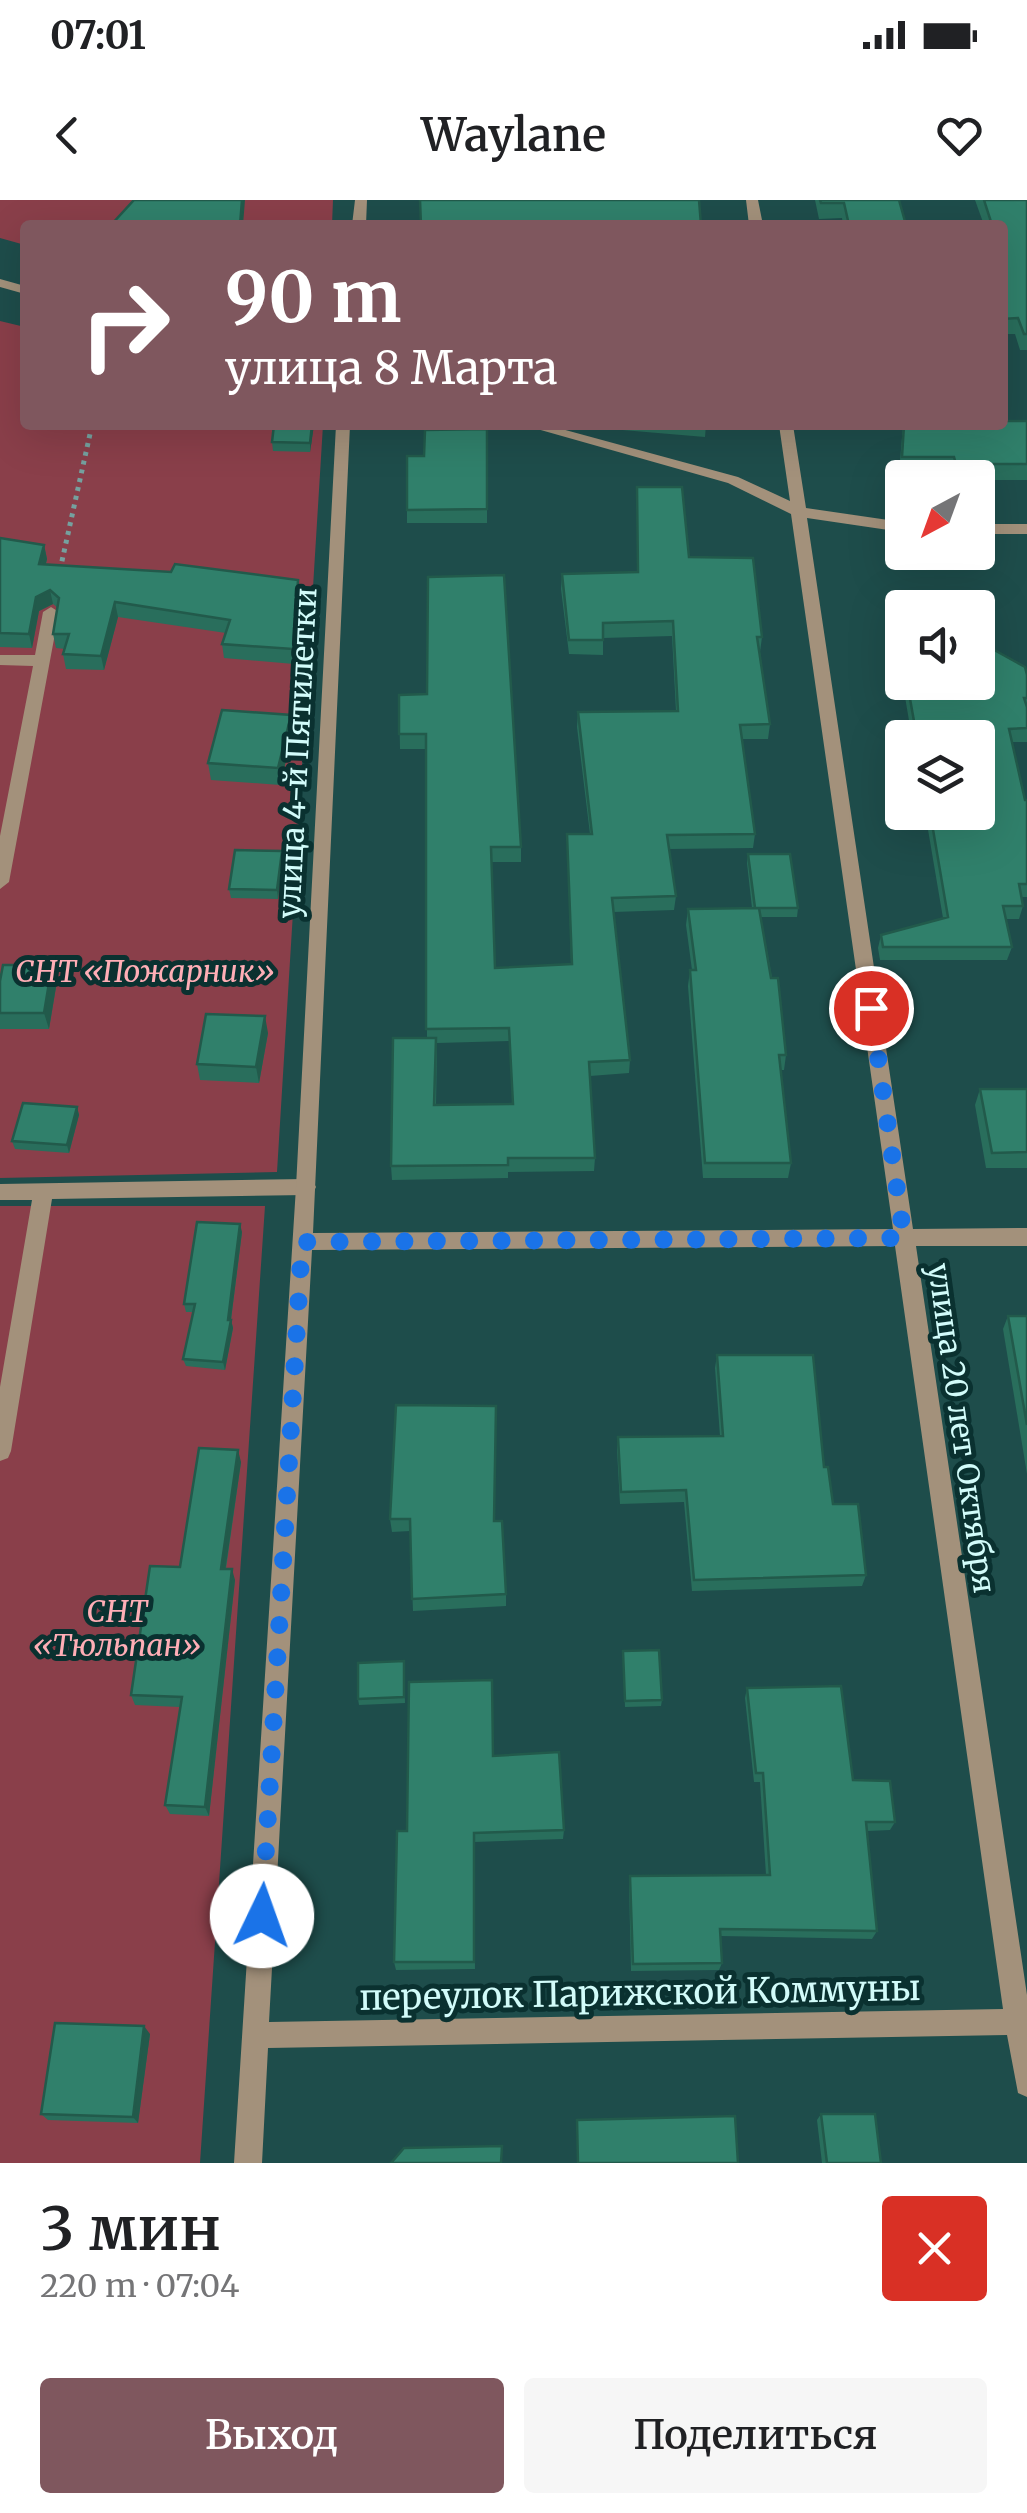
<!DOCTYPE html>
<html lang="ru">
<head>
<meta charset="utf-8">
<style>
	:root { --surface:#fff; --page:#f6f6f6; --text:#202124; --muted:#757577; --accent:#7f575e }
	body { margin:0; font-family:Merriweather,serif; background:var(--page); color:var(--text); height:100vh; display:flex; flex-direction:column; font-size:38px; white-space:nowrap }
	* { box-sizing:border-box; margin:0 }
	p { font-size:32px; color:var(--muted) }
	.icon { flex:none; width:55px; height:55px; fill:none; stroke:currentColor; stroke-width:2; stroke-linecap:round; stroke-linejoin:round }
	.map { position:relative; height:1963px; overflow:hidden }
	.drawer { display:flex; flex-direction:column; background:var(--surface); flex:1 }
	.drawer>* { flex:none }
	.banner { position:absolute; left:20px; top:20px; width:988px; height:210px; border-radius:10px; box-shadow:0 10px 40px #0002; background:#7f575e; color:#fff; overflow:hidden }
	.needle { width:65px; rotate:221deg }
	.tools { position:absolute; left:885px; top:260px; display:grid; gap:20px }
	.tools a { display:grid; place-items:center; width:110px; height:110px; border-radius:10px; background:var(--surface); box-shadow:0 10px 40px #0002; font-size:50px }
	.pin { position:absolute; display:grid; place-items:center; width:85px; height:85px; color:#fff; margin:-42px; border:5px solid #fff; border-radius:50%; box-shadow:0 2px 10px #0007 }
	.me { position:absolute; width:110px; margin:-55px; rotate:3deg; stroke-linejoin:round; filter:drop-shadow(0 0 8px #0008) }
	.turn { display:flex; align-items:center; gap:35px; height:210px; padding:0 40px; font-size:45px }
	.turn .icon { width:130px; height:130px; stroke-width:2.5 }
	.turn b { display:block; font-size:70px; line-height:85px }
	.round { display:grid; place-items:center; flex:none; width:105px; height:105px; border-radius:10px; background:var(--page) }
	.head { display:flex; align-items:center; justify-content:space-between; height:170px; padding:0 40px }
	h1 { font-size:60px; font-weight:600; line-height:75px }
	.primary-button { display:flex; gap:20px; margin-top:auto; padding:20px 40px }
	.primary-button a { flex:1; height:115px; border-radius:10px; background:var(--accent); color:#fff; font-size:40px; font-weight:600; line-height:115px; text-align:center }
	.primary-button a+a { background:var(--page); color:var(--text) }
	.status { display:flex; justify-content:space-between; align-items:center; height:70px; padding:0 50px; background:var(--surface); direction:ltr }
	.status svg { height:28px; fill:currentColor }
	header { display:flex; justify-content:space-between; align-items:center; height:130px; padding:0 40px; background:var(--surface); font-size:45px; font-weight:600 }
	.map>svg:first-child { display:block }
</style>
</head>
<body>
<div class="status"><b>07:01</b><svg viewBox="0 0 49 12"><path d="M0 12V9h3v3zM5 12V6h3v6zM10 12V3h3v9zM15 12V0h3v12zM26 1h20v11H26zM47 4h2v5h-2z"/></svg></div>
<header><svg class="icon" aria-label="back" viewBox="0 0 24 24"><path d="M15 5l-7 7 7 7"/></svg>Waylane<svg class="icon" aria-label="heart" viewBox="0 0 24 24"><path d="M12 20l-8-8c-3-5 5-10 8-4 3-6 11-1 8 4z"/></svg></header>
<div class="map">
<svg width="1027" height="1963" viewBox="0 0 1027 1963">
	<rect width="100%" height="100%" fill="#1e4d4b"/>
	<path fill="#8a3f4a" d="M 0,0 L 333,0 L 332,25 L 25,25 L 25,45 L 0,38 Z
		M 0,121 L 25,127 L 25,225 L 323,225 L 277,972 L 0,978 Z
		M 0,1006 L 265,1006 L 200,1963 L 0,1963 Z"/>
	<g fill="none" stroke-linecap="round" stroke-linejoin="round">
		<path stroke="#75a19f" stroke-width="5" stroke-dasharray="4 5" stroke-linecap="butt" d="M 60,370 L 92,225"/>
		<path fill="#a3917b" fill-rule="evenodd" d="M 51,407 L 59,412 L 9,682 L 0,689 L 0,636 L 33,466 L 0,465 L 0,455 L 35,455 L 43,412 Z
			M 306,979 L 313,981 L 316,987 L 313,993 L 306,995 L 52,999 L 11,1251 L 8,1258 L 0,1261 L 0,1187 L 32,1000 L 0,1000 L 0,984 Z"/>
		<path fill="#a3917b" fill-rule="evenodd" d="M 355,0 L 367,0 L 366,25 L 352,25 Z
			M 746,0 L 758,0 L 763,25 L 749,25 Z
			M 0,79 L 25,86 L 25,94 L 0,87 Z
			M 336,225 L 350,225 L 313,1033 L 893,1029 L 791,314 L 728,283 L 523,225 L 547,225 L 738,277 L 790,301 L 779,225 L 793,225 L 806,308 L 902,322 L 902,332 L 807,318 L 913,1029 L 1027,1028 L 1027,1046 L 916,1046 L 1027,1795 L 1027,1897 L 1018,1893 L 1007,1835 L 268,1848 L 262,1963 L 234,1963 L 296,987 ZM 895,1046 L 1003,1809 L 269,1822 L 312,1050 Z
			M 978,324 L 1027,324 L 1027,334 L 978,334 Z"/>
	</g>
	<path fill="#296e5c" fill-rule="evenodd" d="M 815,0 L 899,0 L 906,25 L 843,25 L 842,18 L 819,19 Z
		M 975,0 L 1027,0 L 1027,150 L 1020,150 L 1015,134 L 1002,134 L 1002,25 L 984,25 Z
		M 1027,221 L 1027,280 L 978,280 L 978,278 L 951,278 L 950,273 L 899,273 L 903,225 L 1002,225 Z
		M 314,225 L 310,252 L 273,251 L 272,242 Z
		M 587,225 L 706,225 L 705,237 L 587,227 Z
		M 487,229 L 487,323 L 407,323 L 407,310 L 424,256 Z
		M 637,287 L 689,357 L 762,437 L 760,452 L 770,524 L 768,539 L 742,539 L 755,634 L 753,648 L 669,649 L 676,696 L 674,710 L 613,712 L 630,860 L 629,873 L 590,876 L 595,958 L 594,971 L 508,972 L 508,978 L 392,980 L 391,966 L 427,838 L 426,549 L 400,549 L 399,495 L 521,647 L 521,662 L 491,662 L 495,768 L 571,764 L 567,634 L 590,634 L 577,527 L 578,512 L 676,511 L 672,436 L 603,438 L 603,455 L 569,454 L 561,389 L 562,374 L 637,372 ZM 509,841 L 513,904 L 436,905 L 437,843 Z
		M 0,338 L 44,345 L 47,359 L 46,364 L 300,394 L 294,464 L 224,458 L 222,444 L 226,433 L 118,417 L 104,470 L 66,469 L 63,454 L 65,449 L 56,448 L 53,434 L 58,408 L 53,404 L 39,411 L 32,448 L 0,447 Z
		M 892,395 L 902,408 L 902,482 L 978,482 L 1027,475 L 1027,542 L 1012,542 L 1025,600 L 1027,600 L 1027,697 L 1021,697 L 1023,706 L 1019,719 L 1006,719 L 1012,747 L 1007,760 L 880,760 L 878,748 L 881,735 L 943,718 L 925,612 L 978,612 L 978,538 L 912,538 L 890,409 Z
		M 291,515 L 293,532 L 280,585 L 211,580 L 208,563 Z
		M 282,651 L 283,660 L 278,699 L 231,698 L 229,689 Z
		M 748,654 L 798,708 L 797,717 L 761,717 L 786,855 L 784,870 L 781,870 L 791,963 L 788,978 L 703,978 L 688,786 L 690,770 L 692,770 L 686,725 L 688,709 L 752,708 L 747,663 Z
		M 52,765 L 57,781 L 49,829 L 0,829 L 0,781 Z
		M 268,833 L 259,883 L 200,880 L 197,864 Z
		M 980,889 L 1027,889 L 1027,968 L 986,968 L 975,905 Z
		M 77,907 L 79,915 L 69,953 L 15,949 L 12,941 Z
		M 242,1032 L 231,1120 L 233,1128 L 225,1170 L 186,1166 L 183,1159 L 194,1112 L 186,1112 L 184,1104 Z
		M 1008,1116 L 1027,1116 L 1027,1274 L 1003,1129 Z
		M 717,1155 L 824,1267 L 833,1304 L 866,1375 L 862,1386 L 692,1391 L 684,1302 L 620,1304 L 617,1250 L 618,1237 L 720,1236 L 715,1168 Z
		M 396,1205 L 494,1321 L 506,1394 L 506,1406 L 413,1411 L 410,1331 L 392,1332 L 390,1319 Z
		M 241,1262 L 226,1369 L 235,1380 L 209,1616 L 170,1614 L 165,1605 L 180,1507 L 135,1505 L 131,1495 L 180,1367 Z
		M 623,1451 L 662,1500 L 661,1506 L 625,1507 Z
		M 404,1467 L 405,1503 L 359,1505 L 358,1499 Z
		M 747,1488 L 853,1580 L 895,1622 L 890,1630 L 867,1631 L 877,1731 L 872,1739 L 720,1736 L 722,1763 L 719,1770 L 631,1771 L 629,1684 L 630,1676 L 766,1675 L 760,1582 L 754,1582 L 745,1498 Z
		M 493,1556 L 564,1630 L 563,1639 L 474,1642 L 475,1769 L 396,1770 L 394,1762 L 407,1631 Z
		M 150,1834 L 138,1923 L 48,1920 L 41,1914 Z
		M 821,1914 L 881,1963 L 822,1963 L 817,1920 Z"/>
	<path fill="#225a4b" d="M 242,0 L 245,0 L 243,25 L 240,25 Z
		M 312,225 L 314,225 L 310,252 L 310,243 Z
		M 44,345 L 47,359 L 42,378 L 39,364 Z
		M 298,380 L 300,394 L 294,464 L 293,449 Z
		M 50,390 L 53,404 L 39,411 L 32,448 L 29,434 L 36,397 Z
		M 115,402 L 118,417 L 104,470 L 101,456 Z
		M 291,515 L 293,532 L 280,585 L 278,568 Z
		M 282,651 L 283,660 L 278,699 L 277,690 Z
		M 52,765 L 57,781 L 49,829 L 44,813 Z
		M 265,816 L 268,833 L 259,883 L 256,867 Z
		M 77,907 L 79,915 L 69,953 L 67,945 Z
		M 240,1024 L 242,1032 L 230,1127 L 231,1120 L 233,1128 L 225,1170 L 223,1162 Z
		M 238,1250 L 241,1262 L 224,1379 L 221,1369 Z
		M 232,1369 L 235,1380 L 209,1616 L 205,1607 Z
		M 144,1826 L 150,1834 L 138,1923 L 133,1917 Z"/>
	<path fill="#30806b" stroke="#225a4b" stroke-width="2.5" d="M 134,0 L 242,0 L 240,25 L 111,25 Z
		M 420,0 L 699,0 L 701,25 L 421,25 Z
		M 820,0 L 899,0 L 906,25 L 849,25 L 844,3 L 821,3 Z
		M 984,0 L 1027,0 L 1027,134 L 1024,134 L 1018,118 L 1002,119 L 1002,61 L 1005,61 L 1002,54 L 1002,25 L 992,25 Z
		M 1002,221 L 1027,221 L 1027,264 L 956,264 L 954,257 L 902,257 L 904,225 L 1002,225 Z
		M 274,225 L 312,225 L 310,243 L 272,242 Z
		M 487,229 L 487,309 L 407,310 L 407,256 L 424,256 L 425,230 Z
		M 637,287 L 682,287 L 689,357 L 753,358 L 762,437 L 757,437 L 770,524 L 740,525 L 755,634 L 667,635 L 676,696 L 612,698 L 630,860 L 589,862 L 595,958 L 508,958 L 508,965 L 391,966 L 393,838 L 436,838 L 434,905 L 513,904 L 509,828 L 426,829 L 426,534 L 399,534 L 399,495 L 427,494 L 428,377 L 504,375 L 521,647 L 491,647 L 495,768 L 572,764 L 567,634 L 592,634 L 578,512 L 678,511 L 673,421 L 603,423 L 603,440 L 569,440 L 562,374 L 638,372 Z
		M 0,338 L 44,345 L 39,364 L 171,372 L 175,364 L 298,380 L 293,449 L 222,444 L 230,420 L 115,402 L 101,456 L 63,454 L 69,434 L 53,434 L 59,398 L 50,390 L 36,397 L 29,434 L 0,433 Z
		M 892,395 L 915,408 L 902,408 L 902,454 Z
		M 978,441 L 1025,467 L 1027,475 L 1027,498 L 1024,498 L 1027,507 L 1027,528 L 1009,529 L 1025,600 L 1027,600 L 1027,684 L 1019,684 L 1023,706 L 1003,706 L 1012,747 L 883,747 L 881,735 L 948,717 L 930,612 L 978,612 L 978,538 L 917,538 L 907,482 L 978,482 Z
		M 222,510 L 291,515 L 278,568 L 208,563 Z
		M 235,650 L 282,651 L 277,690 L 229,689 Z
		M 748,654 L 790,654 L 798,708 L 755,708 Z
		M 759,708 L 771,778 L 778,778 L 786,855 L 779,855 L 791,963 L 705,963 L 690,770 L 696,770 L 688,709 Z
		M 3,765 L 52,765 L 44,813 L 0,813 L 0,781 Z
		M 206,814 L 265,816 L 256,867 L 197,864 Z
		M 980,889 L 1027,889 L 1027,952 L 992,953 Z
		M 23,903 L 77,907 L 67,945 L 12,941 Z
		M 197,1022 L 240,1024 L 228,1120 L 231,1120 L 223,1162 L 183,1159 L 195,1104 L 184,1104 Z
		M 1008,1116 L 1027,1116 L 1027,1225 Z
		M 717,1155 L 813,1155 L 824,1267 L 828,1267 L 833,1304 L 858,1304 L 866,1375 L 694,1380 L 686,1290 L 621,1292 L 618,1237 L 723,1236 Z
		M 396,1205 L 496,1206 L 494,1321 L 502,1321 L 506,1394 L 412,1399 L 410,1319 L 390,1319 Z
		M 199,1248 L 238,1250 L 221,1369 L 232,1369 L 205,1607 L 165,1605 L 182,1497 L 131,1495 L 150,1366 L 180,1367 Z
		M 659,1450 L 662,1500 L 625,1501 L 623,1451 Z
		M 404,1461 L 404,1497 L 358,1499 L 358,1463 Z
		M 492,1480 L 493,1556 L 559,1552 L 564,1630 L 474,1633 L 474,1762 L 394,1762 L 397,1631 L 407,1631 L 409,1482 Z
		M 841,1486 L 853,1580 L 890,1581 L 895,1622 L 866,1622 L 877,1731 L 720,1729 L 722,1763 L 633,1764 L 630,1676 L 770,1675 L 763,1573 L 756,1573 L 747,1488 Z
		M 55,1823 L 144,1826 L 133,1917 L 41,1914 Z
		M 821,1914 L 875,1914 L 881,1963 L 827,1963 Z
		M 735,1916 L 738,1963 L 578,1963 L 577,1920 Z
		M 502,1946 L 501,1963 L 391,1963 L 404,1948 Z"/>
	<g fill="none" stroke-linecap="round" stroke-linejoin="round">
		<path stroke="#1a73e8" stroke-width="18" stroke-dasharray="0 32.4" d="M 262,1716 L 302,1042 L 904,1038 L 871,808"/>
	</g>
	<g text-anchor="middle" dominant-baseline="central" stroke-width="10" stroke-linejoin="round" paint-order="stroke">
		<g font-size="30" fill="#d2fcfa" stroke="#0a3130">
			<text transform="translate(297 553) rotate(-87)">улица 4-й Пятилетки</text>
			<text transform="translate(962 1228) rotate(82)">улица 20 лет Октября</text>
		</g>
		<g font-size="30" font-style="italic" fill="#ffaeb6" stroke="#0a3130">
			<text x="145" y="771">СНТ «Пожарник»</text>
			<text x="117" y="1411">СНТ<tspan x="117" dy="34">«Тюльпан»</tspan></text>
		</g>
		<g font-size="35" fill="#d2fcfa" stroke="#0a3130">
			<text transform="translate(640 1793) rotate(-1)">переулок Парижской Коммуны</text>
		</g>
	</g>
</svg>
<div class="tools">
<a><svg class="needle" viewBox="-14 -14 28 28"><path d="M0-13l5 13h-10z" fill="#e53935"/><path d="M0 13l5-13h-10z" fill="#757577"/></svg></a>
<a><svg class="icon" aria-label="sound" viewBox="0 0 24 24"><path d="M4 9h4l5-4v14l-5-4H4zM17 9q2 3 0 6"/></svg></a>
<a><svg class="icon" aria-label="layers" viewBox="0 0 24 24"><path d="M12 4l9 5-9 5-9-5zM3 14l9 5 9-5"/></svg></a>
</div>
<div class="pin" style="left:871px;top:808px;background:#d93025"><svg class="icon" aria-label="arrive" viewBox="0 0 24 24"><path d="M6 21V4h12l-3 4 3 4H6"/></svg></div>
<svg class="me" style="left:262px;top:1716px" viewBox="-20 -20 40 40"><circle r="19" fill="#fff"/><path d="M0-13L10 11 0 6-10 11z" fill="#1a73e8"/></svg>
<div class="banner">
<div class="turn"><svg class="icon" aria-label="right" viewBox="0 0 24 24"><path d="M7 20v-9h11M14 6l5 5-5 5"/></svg><div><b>90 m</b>улица 8 Марта</div></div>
</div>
</div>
<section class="drawer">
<div class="head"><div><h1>3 мин</h1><p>220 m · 07:04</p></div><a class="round" style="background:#d93025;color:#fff"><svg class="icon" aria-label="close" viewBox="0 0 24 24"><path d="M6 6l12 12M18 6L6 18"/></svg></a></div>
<div class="primary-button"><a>Выход</a><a>Поделиться</a></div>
</section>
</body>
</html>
